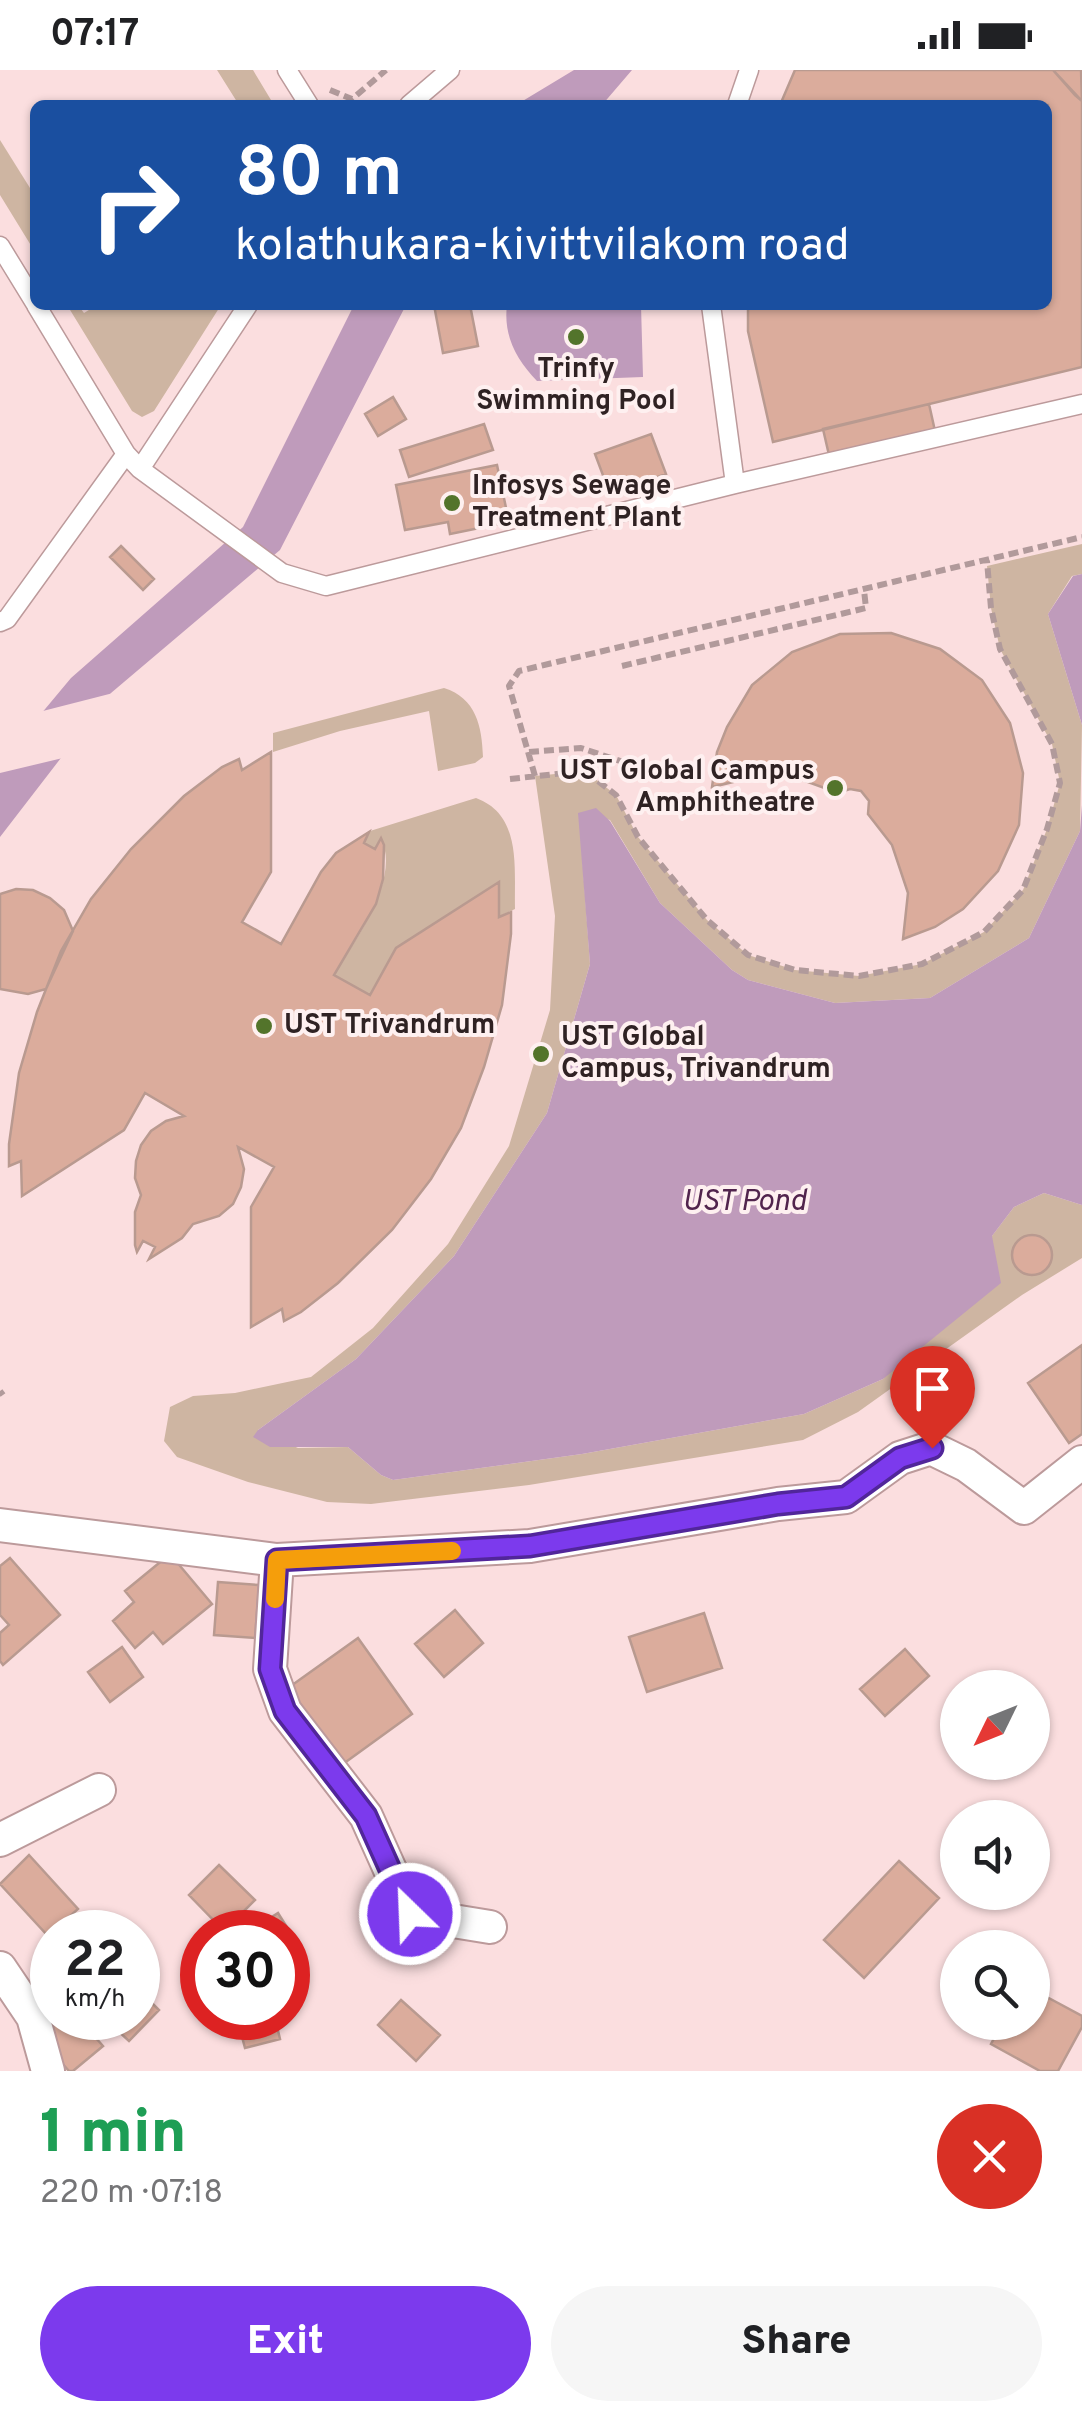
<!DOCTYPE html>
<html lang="en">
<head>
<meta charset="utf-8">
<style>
	:root { --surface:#fff; --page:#f6f6f6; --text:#202124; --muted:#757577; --accent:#7c3aed }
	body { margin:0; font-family:Overpass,sans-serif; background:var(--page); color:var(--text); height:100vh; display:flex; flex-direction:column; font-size:38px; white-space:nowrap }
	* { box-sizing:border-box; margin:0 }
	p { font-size:32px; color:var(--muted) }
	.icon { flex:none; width:55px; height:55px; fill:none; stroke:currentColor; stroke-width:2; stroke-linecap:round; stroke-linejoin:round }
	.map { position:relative; height:2001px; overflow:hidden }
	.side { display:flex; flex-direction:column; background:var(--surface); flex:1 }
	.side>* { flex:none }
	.hud { position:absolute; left:30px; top:30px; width:1022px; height:210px; border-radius:15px; box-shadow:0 2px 8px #0004; background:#1a4fa0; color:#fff; overflow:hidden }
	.needle { width:65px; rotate:227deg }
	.buttons { position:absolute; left:940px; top:1600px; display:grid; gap:20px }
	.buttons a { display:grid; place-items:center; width:110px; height:110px; border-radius:50%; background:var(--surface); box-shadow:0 2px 8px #0004; font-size:50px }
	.speed { position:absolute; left:30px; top:1840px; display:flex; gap:20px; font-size:50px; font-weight:700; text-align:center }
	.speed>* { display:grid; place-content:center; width:130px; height:130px; border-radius:50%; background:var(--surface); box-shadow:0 2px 8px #0004; line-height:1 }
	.speed small { font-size:25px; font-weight:400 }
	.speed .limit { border:15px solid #d22; background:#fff; color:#111 }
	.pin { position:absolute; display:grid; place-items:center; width:85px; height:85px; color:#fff; margin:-102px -42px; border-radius:50% 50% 50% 0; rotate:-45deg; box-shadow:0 0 10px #0007 }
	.pin .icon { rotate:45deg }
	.me { position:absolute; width:110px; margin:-55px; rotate:336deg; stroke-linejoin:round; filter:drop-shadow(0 0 8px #0008) }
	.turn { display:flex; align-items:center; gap:35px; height:210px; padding:0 40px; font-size:45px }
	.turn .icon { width:130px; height:130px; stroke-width:2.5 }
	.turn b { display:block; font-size:70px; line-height:85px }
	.round { display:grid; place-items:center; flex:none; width:105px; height:105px; border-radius:52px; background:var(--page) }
	.head { display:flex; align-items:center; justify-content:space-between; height:170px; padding:0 40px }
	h1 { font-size:60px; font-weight:800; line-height:75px; color:#1e9e55 }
	.cta { display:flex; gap:20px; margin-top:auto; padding:20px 40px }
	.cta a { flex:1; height:115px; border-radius:60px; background:var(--accent); color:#fff; font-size:40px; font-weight:800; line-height:115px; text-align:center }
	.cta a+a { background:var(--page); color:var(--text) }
	.status { display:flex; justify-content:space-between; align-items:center; height:70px; padding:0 50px; background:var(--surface); direction:ltr }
	.status svg { height:28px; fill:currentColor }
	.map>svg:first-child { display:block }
</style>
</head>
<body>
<div class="status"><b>07:17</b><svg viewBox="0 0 49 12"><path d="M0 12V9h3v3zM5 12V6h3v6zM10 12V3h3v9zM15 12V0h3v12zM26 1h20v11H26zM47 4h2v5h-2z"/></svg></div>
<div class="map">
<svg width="1082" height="2001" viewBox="0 0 1082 2001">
	<rect width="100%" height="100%" fill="#fbdedf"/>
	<path fill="#ceb5a2" d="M 217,0 L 253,0 L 274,35 L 239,35 Z
		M 0,70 L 35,126 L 35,182 L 0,125 Z
		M 67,235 L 78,235 L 84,243 L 97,235 L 221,235 L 154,341 L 142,347 L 132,341 Z
		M 1082,474 L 1082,504 L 1072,506 L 1048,544 L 1082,655 L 1080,761 L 1029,868 L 930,928 L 835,933 L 748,910 L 732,900 L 660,833 L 610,750 L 579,743 L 590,894 L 547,1043 L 454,1186 L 356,1289 L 258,1360 L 298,1378 L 348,1377 L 381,1405 L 393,1410 L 582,1384 L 804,1344 L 883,1309 L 1014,1137 L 1044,1123 L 1082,1135 L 1082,1188 L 1022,1225 L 858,1342 L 803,1370 L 529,1415 L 371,1434 L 327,1432 L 248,1412 L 177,1387 L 164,1371 L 170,1337 L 193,1326 L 235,1323 L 311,1307 L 373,1258 L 448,1174 L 509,1076 L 550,940 L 555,846 L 535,706 L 565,703 L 594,708 L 616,725 L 638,767 L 707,850 L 748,885 L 795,900 L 859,906 L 922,894 L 984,862 L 1023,820 L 1047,759 L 1060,713 L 1052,674 L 1000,579 L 991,538 L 987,496 Z
		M 444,618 C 476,628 482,656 483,687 L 475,693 L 438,701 L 429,641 L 340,661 L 273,682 L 273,663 Z
		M 476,728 C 522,745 514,797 515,839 L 500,846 L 498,812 L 396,878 L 370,925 L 334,905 C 355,870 401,810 381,768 L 375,779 L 364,773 L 370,761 Z"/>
	<path fill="#bf9bbb" d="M 574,0 L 632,0 L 602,35 L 516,35 Z
		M 354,235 L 406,235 L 280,480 L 111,623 L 0,767 L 0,693 L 71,608 L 243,457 Z
		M 507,235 L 641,235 L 643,307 L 537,311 C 517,290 503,266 507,235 Z
		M 1082,504 L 1082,655 L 1048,544 L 1073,506 Z
		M 1082,735 L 1082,1135 L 1044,1123 L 1014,1137 L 992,1166 L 1001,1213 L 883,1309 L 804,1344 L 582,1384 L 393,1410 L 381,1405 L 348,1377 L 270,1377 L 253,1367 L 258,1360 L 356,1289 L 454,1186 L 547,1043 L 590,894 L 578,743 L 596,738 L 610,751 L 660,833 L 732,900 L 748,910 L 835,933 L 930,928 L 1029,868 L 1080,761 Z"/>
	<path fill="#fbdedf" d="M 121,621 L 67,687 L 0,703 L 0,685 L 35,643 Z"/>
	<path fill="#dbac9c" stroke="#b99a90" stroke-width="2.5" d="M 795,0 L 1053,0 L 1082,31 L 1082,297 L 773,372 L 748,261 L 748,235 L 1048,235 L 1048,35 L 780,35 Z
		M 1053,0 L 1081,0 L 1082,31 L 1075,25 Z
		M 434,235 L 470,235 L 478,276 L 443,283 Z
		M 393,327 L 406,349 L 378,366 L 365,344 Z
		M 929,334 L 935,361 L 829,385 L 823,359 Z
		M 484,354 L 493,380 L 409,407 L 400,380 Z
		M 651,364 L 666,404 L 610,424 L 595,384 Z
		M 497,395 L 509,452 L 450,464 L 448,452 L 405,460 L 396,415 Z
		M 121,476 L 154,509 L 143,520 L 110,487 Z
		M 891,563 L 940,579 L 982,610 L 1010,653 L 1023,703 L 1019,755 L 998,801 L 963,839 L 935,857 L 903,869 L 908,823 L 892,775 L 868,744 L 869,731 L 861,721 L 850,719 L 838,723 L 797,708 L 754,707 L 712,717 L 717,682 L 727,657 L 752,615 L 792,582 L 840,564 Z
		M 271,682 L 271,802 L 242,852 L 281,874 L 321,802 L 336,783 L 369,762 L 364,773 L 375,779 L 381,768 L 384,775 L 383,809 L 376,834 L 334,905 L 370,925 L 396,878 L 499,812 L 499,847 L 511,842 L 511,864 L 502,935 L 484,997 L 461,1058 L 431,1109 L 392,1160 L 338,1213 L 301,1242 L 284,1251 L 282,1239 L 251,1257 L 251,1137 L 274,1097 L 238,1077 L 244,1099 L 241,1117 L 233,1134 L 219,1146 L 193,1154 L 182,1168 L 149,1189 L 155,1177 L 143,1171 L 137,1182 L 135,1175 L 135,1142 L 141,1125 L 135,1108 L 136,1091 L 141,1075 L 151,1061 L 166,1051 L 184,1046 L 145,1023 L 124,1060 L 22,1126 L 21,1091 L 9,1096 L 9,1074 L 19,1003 L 37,942 L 61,881 L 91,829 L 131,779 L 184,726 L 222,697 L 239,689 L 242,700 Z
		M 16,819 L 33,820 L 50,828 L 64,840 L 73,861 L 46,919 L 28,924 L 0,919 L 0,824 Z
		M1012 1185a20 20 0 1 1 40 0a20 20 0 1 1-40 0Z
		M 1082,1275 L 1082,1364 L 1069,1373 L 1028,1313 Z
		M 170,1484 L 212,1534 L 163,1574 L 153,1562 L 135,1578 L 113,1551 L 134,1532 L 125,1521 Z
		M 10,1488 L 60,1545 L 3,1595 L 0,1591 L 0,1563 L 9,1555 L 0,1545 L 0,1496 Z
		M 218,1512 L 259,1515 L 255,1568 L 214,1565 Z
		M 455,1540 L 483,1573 L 444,1607 L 415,1574 Z
		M 704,1543 L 722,1598 L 647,1622 L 629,1567 Z
		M 358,1568 L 412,1644 L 343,1694 L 288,1618 Z
		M 122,1577 L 143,1607 L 110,1632 L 88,1602 Z
		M 905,1579 L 929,1606 L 885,1646 L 860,1619 Z
		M 29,1785 L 78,1839 L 48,1866 L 0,1814 Z
		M 899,1791 L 939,1828 L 864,1908 L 824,1870 Z
		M 219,1795 L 255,1830 L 224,1861 L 189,1825 Z
		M 278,1843 L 290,1862 L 288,1864 L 270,1862 L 264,1852 Z
		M 89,1848 L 99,1862 L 70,1862 Z
		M 138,1919 L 159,1940 L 129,1971 L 104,1948 L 138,1948 Z
		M 1032,1919 L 1082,1946 L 1082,1957 L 1058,2001 L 1040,2001 L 991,1974 L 1003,1952 L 1032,1952 Z
		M 401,1930 L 440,1965 L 416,1991 L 378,1955 Z
		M 55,1948 L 78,1948 L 103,1976 L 73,2001 L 69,2001 L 36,1964 Z
		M 237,1948 L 275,1948 L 280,1969 L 245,1978 Z"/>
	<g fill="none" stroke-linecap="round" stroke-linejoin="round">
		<g stroke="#bc9a9b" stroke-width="21">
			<path id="lane" d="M 287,0 L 309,35
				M 409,35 L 450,0
				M 737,35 L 749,0
				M 0,176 L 35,233
				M 36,235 L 126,384 L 140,399 L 282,503 L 326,516 L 735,414 L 1082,334
				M 711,235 L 735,414
				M 140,399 L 248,235
				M 0,552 L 7,549 L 126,384"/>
		</g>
		<g stroke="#bc9a9b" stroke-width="36">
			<path id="street" d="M 0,1455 L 277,1490 L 530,1476 L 778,1434 L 846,1427 L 900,1388 L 931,1378 L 966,1395 L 1024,1438 L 1082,1392
				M 277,1490 L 270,1599 L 285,1641 L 366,1746 L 410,1844 L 490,1857
				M 0,1770 L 99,1720
				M 0,1898 L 33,1947 L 48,2001"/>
		</g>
		<path stroke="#b19a9b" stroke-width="6" stroke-dasharray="10 5" stroke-linecap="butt" d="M 330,20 L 352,29 L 386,0
			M 622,596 L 866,538 L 864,520
			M 529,682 L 581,678 L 644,699 L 664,697
			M 535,706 L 509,616 L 519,601 L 1082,467
			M 510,709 L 565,703 L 594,708 L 616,725 L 638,767 L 707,850 L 748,885 L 795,900 L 859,906 L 922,894 L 984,862 L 1023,820 L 1047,759 L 1060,713 L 1052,674 L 1000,579 L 991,538 L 987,491
			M 0,1321 L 3,1325"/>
		<use href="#lane" stroke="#fff" stroke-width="18"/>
		<use href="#street" stroke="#fff" stroke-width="32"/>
	</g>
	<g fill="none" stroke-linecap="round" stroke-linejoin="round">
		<g stroke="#51269a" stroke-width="25">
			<path id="route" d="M 410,1844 L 366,1746 L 285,1641 L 270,1599 L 277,1490 L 530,1476 L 778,1434 L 846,1427 L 900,1388 L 932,1378"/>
		</g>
		<use href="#route" stroke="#7c3aed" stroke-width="18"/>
		<path stroke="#f59e0b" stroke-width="18" d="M 275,1529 L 277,1490 L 452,1481"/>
	</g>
	<g fill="#53742b" stroke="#fef0f0" stroke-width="4">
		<circle cx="576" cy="267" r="10"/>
		<circle cx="452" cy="433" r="10"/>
		<circle cx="835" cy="718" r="10"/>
		<circle cx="264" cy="956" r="10"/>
		<circle cx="541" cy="984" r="10"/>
	</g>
	<g text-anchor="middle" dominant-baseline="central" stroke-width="8" stroke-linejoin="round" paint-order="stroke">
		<g font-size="28" font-weight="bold" fill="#2f2223" stroke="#fef0f0" text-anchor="start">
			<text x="576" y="300" text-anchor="middle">Trinfy<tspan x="576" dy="32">Swimming Pool</tspan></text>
			<text x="472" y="417">Infosys Sewage<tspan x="472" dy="32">Treatment Plant</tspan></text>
			<text x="815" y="702" text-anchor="end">UST Global Campus<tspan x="815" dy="32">Amphitheatre</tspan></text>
			<text x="284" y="956">UST Trivandrum</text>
			<text x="561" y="968">UST Global<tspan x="561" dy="32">Campus, Trivandrum</tspan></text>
		</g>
		<g font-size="30" font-style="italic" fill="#51244d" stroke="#fef0f0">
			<text x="744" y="1132">UST Pond</text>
		</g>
	</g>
</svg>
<div class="buttons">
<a><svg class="needle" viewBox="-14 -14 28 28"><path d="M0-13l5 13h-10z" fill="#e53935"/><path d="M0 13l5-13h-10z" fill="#757577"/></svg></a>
<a><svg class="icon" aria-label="sound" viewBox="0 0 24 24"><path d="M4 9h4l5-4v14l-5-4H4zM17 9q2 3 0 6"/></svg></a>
<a><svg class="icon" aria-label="search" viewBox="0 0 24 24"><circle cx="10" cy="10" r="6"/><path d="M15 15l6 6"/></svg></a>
</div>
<div class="speed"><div>22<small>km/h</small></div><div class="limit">30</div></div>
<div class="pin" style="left:932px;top:1378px;background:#d93025"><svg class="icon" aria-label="arrive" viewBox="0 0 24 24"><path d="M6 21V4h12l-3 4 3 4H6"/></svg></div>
<svg class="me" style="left:410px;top:1844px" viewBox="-20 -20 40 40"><circle r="17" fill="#7c3aed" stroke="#fff" stroke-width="3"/><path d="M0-11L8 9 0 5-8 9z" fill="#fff"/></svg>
<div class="hud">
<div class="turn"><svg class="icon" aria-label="right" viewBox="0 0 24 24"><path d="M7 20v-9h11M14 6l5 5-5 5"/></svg><div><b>80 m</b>kolathukara-kivittvilakom road</div></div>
</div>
</div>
<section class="side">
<div class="head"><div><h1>1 min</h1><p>220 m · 07:18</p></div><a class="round" style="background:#d93025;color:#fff"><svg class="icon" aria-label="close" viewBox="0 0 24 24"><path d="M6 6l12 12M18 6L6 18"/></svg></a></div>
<div class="cta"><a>Exit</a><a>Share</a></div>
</section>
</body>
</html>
